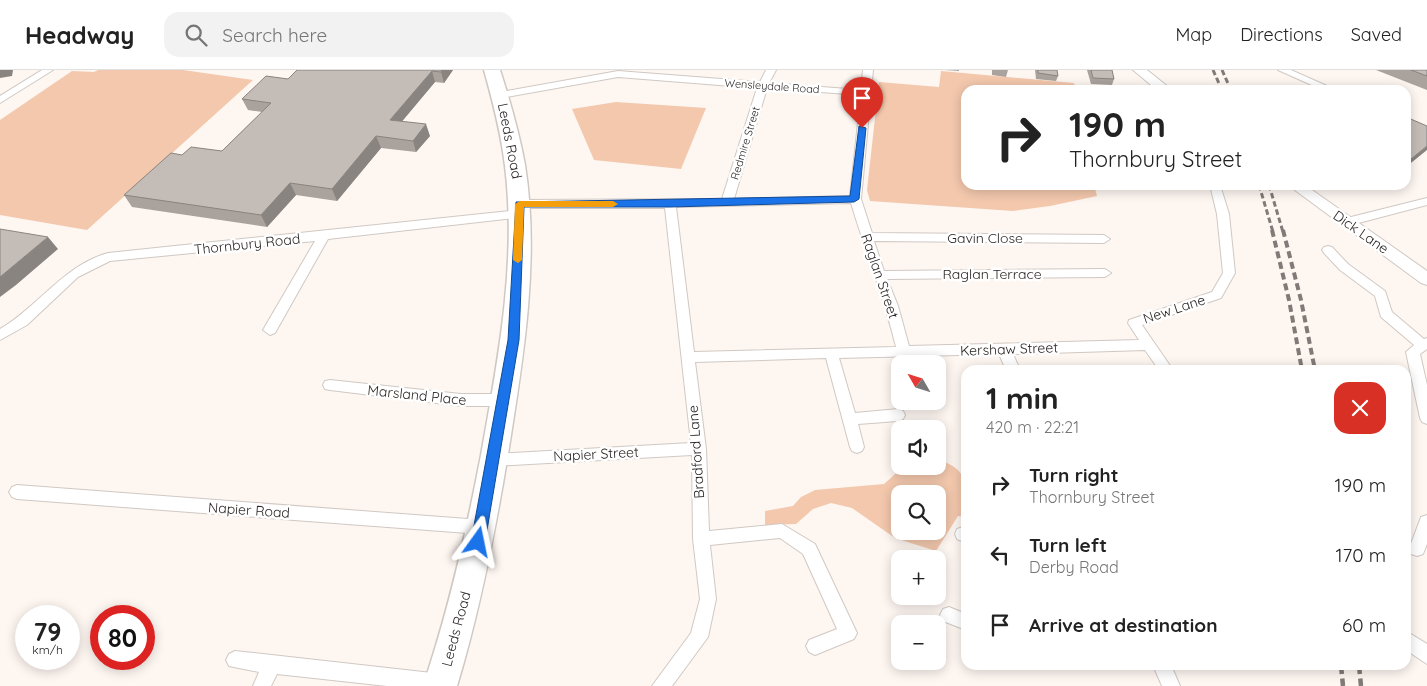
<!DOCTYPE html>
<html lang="en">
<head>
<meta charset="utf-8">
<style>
	:root { --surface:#fff; --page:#f2f2f2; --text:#222; --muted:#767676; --line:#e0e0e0 }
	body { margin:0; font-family:Quicksand,sans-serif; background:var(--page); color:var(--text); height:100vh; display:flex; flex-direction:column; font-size:19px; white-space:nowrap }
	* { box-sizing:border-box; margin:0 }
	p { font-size:16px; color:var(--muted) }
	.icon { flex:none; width:28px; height:28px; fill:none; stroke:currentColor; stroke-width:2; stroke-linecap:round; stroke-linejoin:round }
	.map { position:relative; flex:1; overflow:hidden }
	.details { position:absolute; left:961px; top:295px; width:450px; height:305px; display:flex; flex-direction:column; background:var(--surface); border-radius:15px; box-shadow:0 2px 12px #0003 }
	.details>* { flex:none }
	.banner { position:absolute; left:961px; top:15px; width:450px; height:105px; border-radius:15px; box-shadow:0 2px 12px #0003; background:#fff; color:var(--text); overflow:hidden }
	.needle { width:32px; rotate:309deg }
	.controls { position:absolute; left:891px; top:285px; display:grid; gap:10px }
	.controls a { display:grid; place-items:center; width:55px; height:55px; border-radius:10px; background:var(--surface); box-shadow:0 2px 12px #0003; font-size:25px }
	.speed { position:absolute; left:15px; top:535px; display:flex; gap:10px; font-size:25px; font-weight:700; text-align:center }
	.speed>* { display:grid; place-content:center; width:65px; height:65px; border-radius:50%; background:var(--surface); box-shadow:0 2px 12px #0003; line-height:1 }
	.speed small { font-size:12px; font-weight:400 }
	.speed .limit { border:8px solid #d22; background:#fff; color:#111 }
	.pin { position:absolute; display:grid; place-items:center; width:42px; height:42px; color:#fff; margin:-51px -21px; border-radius:50% 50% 50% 0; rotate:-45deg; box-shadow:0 0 5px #0007 }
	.pin .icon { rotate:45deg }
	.me { position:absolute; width:55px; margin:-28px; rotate:12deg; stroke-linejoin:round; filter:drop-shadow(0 0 4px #0008) }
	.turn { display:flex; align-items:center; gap:18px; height:105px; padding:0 25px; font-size:22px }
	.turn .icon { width:65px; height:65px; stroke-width:2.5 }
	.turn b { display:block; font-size:35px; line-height:42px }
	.round { display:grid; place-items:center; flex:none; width:52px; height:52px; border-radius:15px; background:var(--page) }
	.head { display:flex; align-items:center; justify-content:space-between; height:85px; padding:0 25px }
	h1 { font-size:30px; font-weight:700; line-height:38px }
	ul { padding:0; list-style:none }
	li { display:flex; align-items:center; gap:15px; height:70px; padding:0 25px }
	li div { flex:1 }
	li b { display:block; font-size:19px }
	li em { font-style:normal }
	header { display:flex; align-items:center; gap:30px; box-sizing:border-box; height:70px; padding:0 25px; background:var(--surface); border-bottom:1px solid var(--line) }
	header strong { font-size:24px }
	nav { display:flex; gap:28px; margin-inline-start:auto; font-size:18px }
	.search { width:350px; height:45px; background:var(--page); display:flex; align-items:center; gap:12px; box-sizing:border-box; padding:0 18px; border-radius:15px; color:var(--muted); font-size:19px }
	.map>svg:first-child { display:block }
</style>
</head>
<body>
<header>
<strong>Headway</strong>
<div class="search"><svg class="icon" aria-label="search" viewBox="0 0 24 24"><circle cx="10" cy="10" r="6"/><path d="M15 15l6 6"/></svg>Search here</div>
<nav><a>Map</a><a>Directions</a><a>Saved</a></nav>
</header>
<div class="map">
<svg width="1427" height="616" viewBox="0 0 1427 616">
	<rect width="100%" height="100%" fill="#fef6f1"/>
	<path fill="#f3c8ad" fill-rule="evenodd" d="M 98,0 L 183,0 L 253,10 L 87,160 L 0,145 L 0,50 L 72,1 L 94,2 Z
		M 941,1 L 1074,13 L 1076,20 L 966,20 L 966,115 L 1094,115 L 1097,126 L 1050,136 L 1013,141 L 870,131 L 867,120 L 879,12 L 939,17 Z
		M 616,32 L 706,38 L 681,99 L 594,90 L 572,39 Z
		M 938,390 C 971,399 966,418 966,447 L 958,446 L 936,481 L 895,468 L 852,438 L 831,433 L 813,439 L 796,454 L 765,455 L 765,441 L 793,436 L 801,427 L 815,420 L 884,414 L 904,396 L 938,396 ZM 900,424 L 938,424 L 938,461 L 900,461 Z"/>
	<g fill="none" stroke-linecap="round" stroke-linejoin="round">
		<g stroke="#d0c8c3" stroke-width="2">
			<path id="street" d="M 42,0 L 53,0 L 0,33 L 0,26 Z
				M 766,0 L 776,0 L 769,13 L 861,20 L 863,0 L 873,0 L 861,129 L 872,163 L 1104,165 L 1110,169 L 1104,173 L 874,171 L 884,201 L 1105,199 L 1111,203 L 1105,207 L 887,209 L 898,236 L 909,276 L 1139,270 L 1128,253 L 1129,250 L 1212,222 L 1223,203 L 1217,144 L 1210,115 L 1220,115 L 1229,144 L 1235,203 L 1221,228 L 1142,255 L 1173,300 L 1159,300 L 1145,280 L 1013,284 L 1020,300 L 1006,300 L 999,284 L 839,288 L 855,343 L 898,339 L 903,341 L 905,345 L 903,349 L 898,351 L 858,354 L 864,377 L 862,381 L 857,383 L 852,381 L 850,377 L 826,288 L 695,292 L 706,379 L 709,461 L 782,454 L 815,474 L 857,563 L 854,569 L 815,585 L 809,582 L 806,576 L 809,570 L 837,559 L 803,484 L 780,468 L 710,475 L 716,529 L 708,567 L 672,616 L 652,616 L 691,563 L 700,529 L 693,469 L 692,385 L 493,396 L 488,394 L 486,390 L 488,386 L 493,384 L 691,373 L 665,138 L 520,138 L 514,134 L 520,130 L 722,129 L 757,18 L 618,7 L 501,28 L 496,25 L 501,22 L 618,1 L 760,12 ZM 767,18 L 861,25 L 850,126 L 734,129 ZM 851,133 C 865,180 884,227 896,277 L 694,282 L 676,137 Z
				M 1278,0 L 1291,0 L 1336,20 L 1323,20 Z
				M 1427,128 L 1427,135 L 1347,156 L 1341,152 L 1343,149 Z
				M 520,140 L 526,144 L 524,147 L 328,169 L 275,263 L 270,265 L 263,260 L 315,171 L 110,191 L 78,207 L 27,255 L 0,270 L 0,259 C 38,237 64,195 108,183 Z
				M 1328,176 L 1332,177 L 1348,194 L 1385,221 L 1392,242 L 1424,269 L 1427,268 L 1427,279 L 1420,284 L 1427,315 L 1427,354 L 1422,352 L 1420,348 L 1406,282 L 1414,275 L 1381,247 L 1375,226 L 1340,200 L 1324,183 L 1322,180 L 1324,177 Z
				M 330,310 L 461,324 L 505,324 L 510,326 L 512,330 L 510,334 L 505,336 L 461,336 L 330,320 L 325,319 L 323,315 L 325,311 Z
				M 17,415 L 481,450 L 487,452 L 489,457 L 487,462 L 481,464 L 17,429 L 12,427 L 9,422 L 12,417 Z
				M 1427,445 L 1427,474 L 1423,484 L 1417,486 L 1411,484 L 1409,479 L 1421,447 Z
				M 963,457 L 966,458 L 966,473 L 957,469 L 955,464 L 957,459 Z
				M 949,537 L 966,544 L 966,560 L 943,551 L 940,545 L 943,539 Z
				M 1406,561 L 1427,574 L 1427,594 L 1406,580 Z
				M 235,581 L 441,604 L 447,607 L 450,613 L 449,616 L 387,616 L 277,604 L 271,616 L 253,616 L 259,602 L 229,596 L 226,590 L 229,584 Z
				M 1153,595 L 1171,595 L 1180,616 L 1162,616 Z"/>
		</g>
		<g stroke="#d0c8c3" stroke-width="2">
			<path id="secondary" d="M 1133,0 L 1147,0 L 1172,20 L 1157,20 Z
				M 1288,115 L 1305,115 L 1427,201 L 1427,215 L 1421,213 Z"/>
		</g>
		<g stroke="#d0c8c3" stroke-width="3">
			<path id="highway" d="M 484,0 L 500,0 C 510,31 519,62 525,95 C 540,190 523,290 508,384 C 495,463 480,540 457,616 L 423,616 C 449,540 466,463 481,385 C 498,290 517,192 505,96 C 501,63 493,32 484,0 Z"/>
		</g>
		<use href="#street" fill="#fff" fill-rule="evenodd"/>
		<use href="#secondary" fill="#fff" fill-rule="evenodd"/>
		<use href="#highway" fill="#fff" fill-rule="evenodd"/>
		<path stroke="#807b78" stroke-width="3" stroke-dasharray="5.5 3" stroke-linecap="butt" d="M 1213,0 L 1222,20
			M 1222,0 L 1231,20
			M 1259,115 L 1273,162
			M 1269,115 L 1283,162"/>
		<path stroke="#807b78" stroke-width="4" stroke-dasharray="7 4" stroke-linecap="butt" d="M 1272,160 L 1289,230 L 1302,300
			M 1283,160 L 1301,230 L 1315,300"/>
		<path stroke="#807b78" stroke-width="4.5" stroke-dasharray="9 4.5" stroke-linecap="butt" d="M 1341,595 L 1343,616
			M 1359,595 L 1361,616"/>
	</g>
	<path fill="#a9a29d" d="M 297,0 L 453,0 L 444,13 L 435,12 L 402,51 L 430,66 L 416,82 L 381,78 L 337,131 L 296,125 L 267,157 L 132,137 L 124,125 L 182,85 L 222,81 L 262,42 L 248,40 L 242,29 L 288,9 Z
		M 945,0 L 959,0 L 959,1 Z
		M 992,0 L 1008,0 L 1006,7 L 992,5 Z
		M 1035,0 L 1057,0 L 1058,6 L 1056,11 L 1036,9 Z
		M 1087,0 L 1112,0 L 1114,9 L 1112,15 L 1091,14 Z
		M 1376,0 L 1427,0 L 1427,20 Z"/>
	<path fill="#898480" d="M 0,0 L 13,0 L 12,6 L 0,8 Z
		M 442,0 L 453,0 L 444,13 L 441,2 Z
		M 432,1 L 435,12 L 394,61 L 390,50 Z
		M 426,54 L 430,66 L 416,82 L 413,71 Z
		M 376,66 L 381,78 L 337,131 L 332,119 Z
		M 1427,76 L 1427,80 L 1406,97 L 1406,93 Z
		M 290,113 L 296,125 L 267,157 L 261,145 Z
		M 48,167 L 58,179 L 16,215 L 0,227 L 0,207 Z"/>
	<path fill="#c4bcb7" stroke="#898480" d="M 297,0 L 442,0 L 441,2 L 432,1 L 390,50 L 426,54 L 413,71 L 376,66 L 332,119 L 290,113 L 261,145 L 124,125 L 171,83 L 182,85 L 191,77 L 222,81 L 271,33 L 242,29 L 266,6 L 288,9 Z
		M 1038,0 L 1057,0 L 1058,6 L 1038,3 Z
		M 1091,0 L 1112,0 L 1114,9 L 1093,8 Z
		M 1411,0 L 1427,0 L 1427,6 Z
		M 1406,47 L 1427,56 L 1427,76 L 1406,93 Z
		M 0,159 L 48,167 L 0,207 Z"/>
	<path fill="#1a73e8" stroke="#114b97" d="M 859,56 L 866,58 L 859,129 L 854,132 L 670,137 L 524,137 L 519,270 L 485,472 L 483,476 L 478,478 L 473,476 L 471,472 L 508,270 L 516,132 L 850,126 Z"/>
	<path fill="#f59e0b" d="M 520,131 L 613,131 L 618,134 L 613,137 L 524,137 L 522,190 L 518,193 L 513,190 L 515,134 Z"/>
	<g text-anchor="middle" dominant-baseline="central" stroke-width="5" stroke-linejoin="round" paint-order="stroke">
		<g font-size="11" fill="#292524" stroke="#fff">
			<text transform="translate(772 16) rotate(4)">Wensleydale Road</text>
			<text transform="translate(745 73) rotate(-73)">Redmire Street</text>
		</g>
		<g font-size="14" fill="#292524" stroke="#fff">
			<text transform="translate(510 71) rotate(79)">Leeds Road</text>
			<text transform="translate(1361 162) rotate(35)">Dick Lane</text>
			<text x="985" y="168">Gavin Close</text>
			<text transform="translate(247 174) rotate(-6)">Thornbury Road</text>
			<text x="992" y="204">Raglan Terrace</text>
			<text transform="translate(880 206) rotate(71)">Raglan Street</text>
			<text transform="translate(1174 239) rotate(-18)">New Lane</text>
			<text transform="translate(1009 279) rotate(-2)">Kershaw Street</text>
			<text transform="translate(417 325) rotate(6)">Marsland Place</text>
			<text transform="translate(696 382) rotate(-94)">Bradford Lane</text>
			<text transform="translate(596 384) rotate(-3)">Napier Street</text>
			<text transform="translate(249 440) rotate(4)">Napier Road</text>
			<text transform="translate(456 559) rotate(-75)">Leeds Road</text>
		</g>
	</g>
</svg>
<div class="controls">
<a><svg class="needle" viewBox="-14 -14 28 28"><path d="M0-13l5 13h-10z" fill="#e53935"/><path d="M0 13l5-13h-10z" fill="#767676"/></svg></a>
<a><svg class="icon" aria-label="sound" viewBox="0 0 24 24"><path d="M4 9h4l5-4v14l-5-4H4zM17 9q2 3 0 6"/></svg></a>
<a><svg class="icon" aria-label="search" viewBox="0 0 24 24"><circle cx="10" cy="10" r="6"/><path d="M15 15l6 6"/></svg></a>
<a>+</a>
<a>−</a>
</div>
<div class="speed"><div>79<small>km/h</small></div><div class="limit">80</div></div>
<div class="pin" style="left:862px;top:58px;background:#d93025"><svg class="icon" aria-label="arrive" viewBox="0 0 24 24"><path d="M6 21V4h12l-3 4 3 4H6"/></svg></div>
<svg class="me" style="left:478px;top:472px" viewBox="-20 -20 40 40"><path d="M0-17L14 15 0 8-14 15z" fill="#1a73e8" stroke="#fff" stroke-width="4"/></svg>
<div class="banner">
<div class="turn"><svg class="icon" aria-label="right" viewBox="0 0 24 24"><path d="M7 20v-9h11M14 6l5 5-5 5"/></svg><div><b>190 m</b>Thornbury Street</div></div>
</div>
<section class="details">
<div class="head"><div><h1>1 min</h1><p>420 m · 22:21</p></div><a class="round" style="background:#d93025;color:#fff"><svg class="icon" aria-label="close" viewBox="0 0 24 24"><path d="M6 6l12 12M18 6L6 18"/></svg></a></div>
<ul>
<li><svg class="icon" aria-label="right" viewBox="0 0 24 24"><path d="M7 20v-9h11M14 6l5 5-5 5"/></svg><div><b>Turn right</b><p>Thornbury Street</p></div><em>190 m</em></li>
<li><svg class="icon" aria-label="left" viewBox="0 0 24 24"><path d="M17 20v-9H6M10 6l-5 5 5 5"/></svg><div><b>Turn left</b><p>Derby Road</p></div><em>170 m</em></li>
<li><svg class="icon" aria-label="arrive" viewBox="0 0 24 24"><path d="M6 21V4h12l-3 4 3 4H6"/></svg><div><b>Arrive at destination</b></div><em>60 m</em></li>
</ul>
</section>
</div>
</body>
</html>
